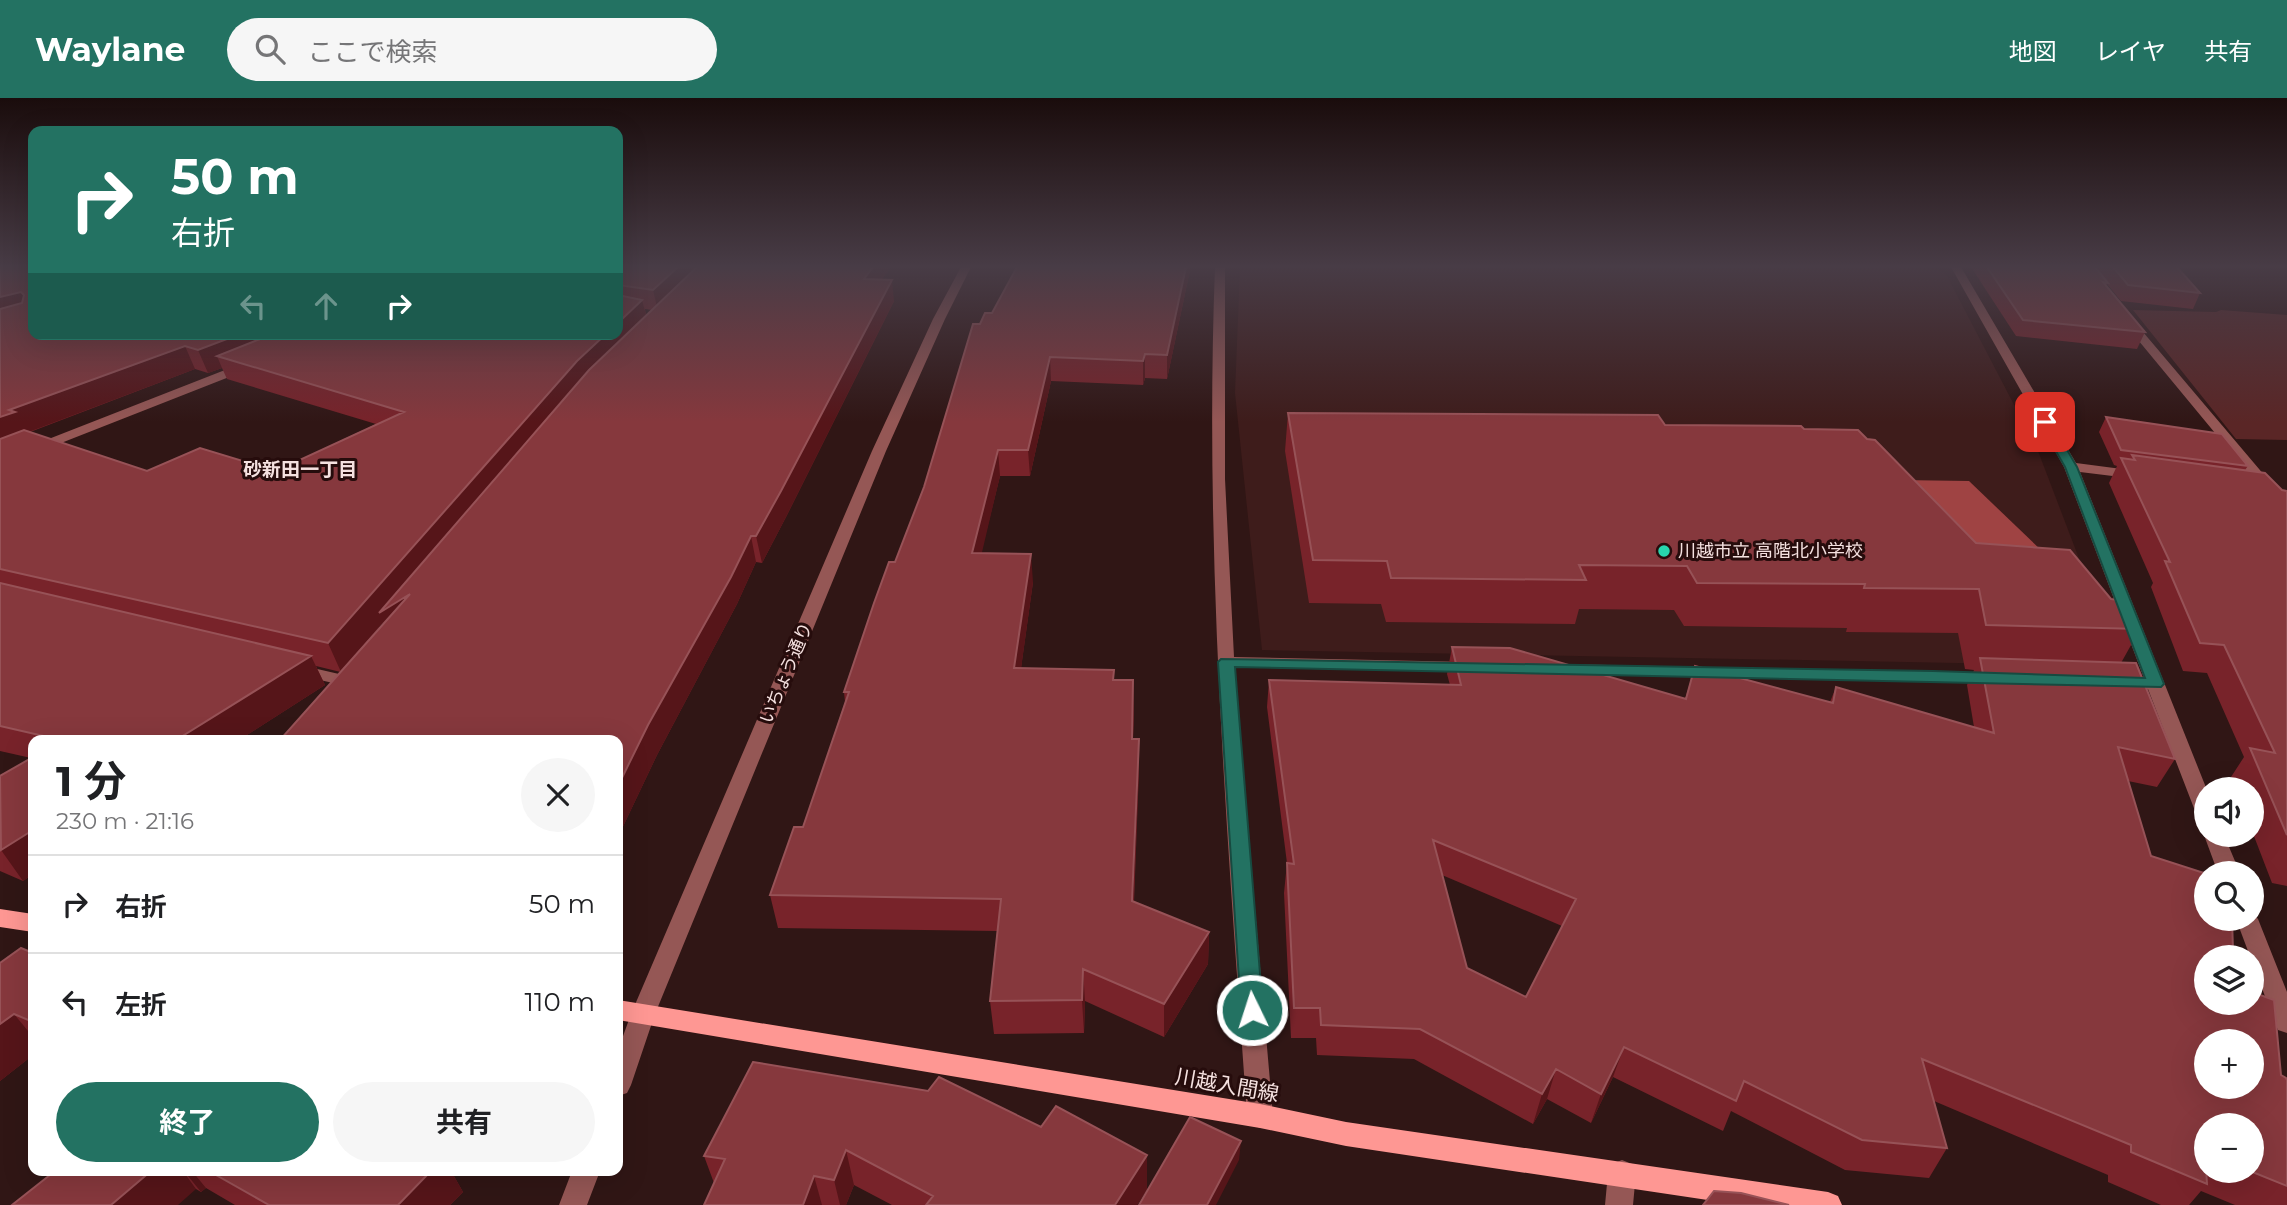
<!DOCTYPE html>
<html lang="ja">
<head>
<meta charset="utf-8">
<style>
	:root { --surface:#fff; --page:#f6f6f6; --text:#202124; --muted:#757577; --line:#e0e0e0; --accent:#237262 }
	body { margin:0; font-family:Montserrat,"Noto Sans JP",sans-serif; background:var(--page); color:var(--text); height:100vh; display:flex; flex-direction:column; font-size:26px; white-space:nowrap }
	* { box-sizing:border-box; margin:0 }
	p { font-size:23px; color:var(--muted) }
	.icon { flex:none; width:38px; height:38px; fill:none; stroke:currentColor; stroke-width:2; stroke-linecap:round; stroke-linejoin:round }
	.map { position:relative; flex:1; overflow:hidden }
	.details { position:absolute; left:28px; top:637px; width:595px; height:441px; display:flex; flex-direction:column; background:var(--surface); border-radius:14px; box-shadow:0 7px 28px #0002 }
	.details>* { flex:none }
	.guide { position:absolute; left:28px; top:28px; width:595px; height:214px; border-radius:14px; box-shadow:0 7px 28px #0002; background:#237262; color:#fff; overflow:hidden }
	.fabs { position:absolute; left:2194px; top:679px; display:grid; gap:14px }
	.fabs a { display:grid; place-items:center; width:70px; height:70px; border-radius:50%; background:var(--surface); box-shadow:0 7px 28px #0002; font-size:35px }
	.pin { position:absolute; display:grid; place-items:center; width:60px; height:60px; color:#fff; margin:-30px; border-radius:14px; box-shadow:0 4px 10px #0006 }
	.me { position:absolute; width:77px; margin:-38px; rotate:356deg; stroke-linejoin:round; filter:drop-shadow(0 0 5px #0008) }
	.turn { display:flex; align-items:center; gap:24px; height:147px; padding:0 28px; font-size:32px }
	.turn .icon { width:91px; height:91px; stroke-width:2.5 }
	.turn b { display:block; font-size:49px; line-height:60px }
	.lanes { display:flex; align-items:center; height:66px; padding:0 28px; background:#0003; justify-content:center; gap:35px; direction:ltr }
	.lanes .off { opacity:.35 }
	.round { display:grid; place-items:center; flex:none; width:74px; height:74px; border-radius:37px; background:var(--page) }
	.overview { display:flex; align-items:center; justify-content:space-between; height:119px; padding:0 28px }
	h1 { font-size:42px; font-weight:700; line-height:52px }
	.primary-button { display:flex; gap:14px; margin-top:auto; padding:14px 28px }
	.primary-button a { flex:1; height:80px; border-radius:42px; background:var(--accent); color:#fff; font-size:28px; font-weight:700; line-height:80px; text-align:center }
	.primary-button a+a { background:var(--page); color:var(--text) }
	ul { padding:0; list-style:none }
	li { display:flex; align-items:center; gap:21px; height:98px; padding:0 28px; border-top:2px solid var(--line) }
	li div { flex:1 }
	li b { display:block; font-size:26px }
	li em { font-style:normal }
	header { display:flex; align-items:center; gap:42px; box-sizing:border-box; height:98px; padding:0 35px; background:var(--accent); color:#fff }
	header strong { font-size:33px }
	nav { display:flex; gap:38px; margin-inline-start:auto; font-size:24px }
	.search { width:490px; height:63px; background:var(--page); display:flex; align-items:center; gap:18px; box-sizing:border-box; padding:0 24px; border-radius:38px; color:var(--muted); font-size:26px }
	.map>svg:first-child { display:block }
</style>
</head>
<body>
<header>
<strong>Waylane</strong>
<div class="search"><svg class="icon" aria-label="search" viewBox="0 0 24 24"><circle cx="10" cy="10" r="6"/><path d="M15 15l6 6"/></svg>ここで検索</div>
<nav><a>地図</a><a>レイヤ</a><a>共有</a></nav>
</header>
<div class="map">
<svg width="2287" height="1107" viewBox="0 0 2287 1107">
	<rect width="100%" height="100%" fill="#301615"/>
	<path fill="#3e1c1b" d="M 1240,169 L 1936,169 L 1947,178 L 2038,353 L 2120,568 L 1262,552 L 1235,295 Z"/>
	<path fill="#5a2626" d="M 2133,212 L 2216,214 L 2221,212 L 2287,217 L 2287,342 L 2236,341 Z"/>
	<path fill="#9f4343" d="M 1899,382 L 1969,383 L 2066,476 L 1986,475 Z"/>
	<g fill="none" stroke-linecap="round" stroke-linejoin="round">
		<path fill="#955755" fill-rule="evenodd" d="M 961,169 L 971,169 L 945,221 L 886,353 L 655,916 L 631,987 L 627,995 L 618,998 L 618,952 L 631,916 L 872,353 L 933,221 Z
			M 1215,169 L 1225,169 L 1225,381 L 1234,559 L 1469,564 L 1478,569 L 1469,574 L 1234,569 L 1273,1018 L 1269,1026 L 1260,1030 L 1251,1026 L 1247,1018 C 1227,734 1204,454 1215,169 Z
			M 1951,169 L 1961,169 L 2076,365 L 2137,373 L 2144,377 L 2137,381 L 2080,374 L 2207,692 L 2207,725 L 2200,723 L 2197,718 L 2148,591 L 2120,589 L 2111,584 L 2120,579 L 2144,580 L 2064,369 Z
			M 2124,221 L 2132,221 L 2287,404 L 2287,417 L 2282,416 L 2124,225 Z
			M 248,263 L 254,267 L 252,270 L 0,369 L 0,360 Z
			M 1560,566 L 1994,575 L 2003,580 L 1994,585 L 1554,575 L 1551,571 Z
			M 300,567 L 352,579 L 355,583 L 346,588 L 294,576 L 291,572 Z
			M 2207,732 L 2207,737 L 2224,737 L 2240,775 L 2218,775 L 2204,737 Z
			M 2252,814 L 2258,821 L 2287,894 L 2287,935 L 2278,932 L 2275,925 L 2236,821 L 2252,821 Z
			M 1622,1062 L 1632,1066 L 1636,1075 L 1633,1107 L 1605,1107 L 1608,1075 L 1612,1066 Z
			M 572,1073 L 600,1073 L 587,1107 L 559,1107 Z"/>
		<path fill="#fe9793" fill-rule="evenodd" d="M 0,811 L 33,816 L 33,834 L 0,829 Z
			M 618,902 L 1260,1006 L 1346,1024 L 1828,1094 L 1838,1098 L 1842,1107 L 1741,1107 L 1346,1048 L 1260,1030 L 618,922 Z"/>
	</g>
	<path fill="#78232a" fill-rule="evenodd" d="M 0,169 L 33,169 L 33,236 L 618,236 L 618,169 L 882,182 L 894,203 L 786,419 L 762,465 L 756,464 L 737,506 L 657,657 L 618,739 L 618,642 L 316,568 L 325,587 L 239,642 L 33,642 L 33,776 L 23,783 L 0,773 L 0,678 L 31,660 L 0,653 ZM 645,211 L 652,212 L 646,218 ZM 222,270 L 227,281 L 376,326 L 276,373 L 147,373 L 30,334 L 195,271 L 208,275 ZM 383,524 L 384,526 L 346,569 Z
		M 1971,169 L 2177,169 L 2200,195 L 2193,211 L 2121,203 L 2107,186 L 2106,188 L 2145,234 L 2137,251 L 2016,238 Z
		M 1190,172 L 1167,281 L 1145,280 L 1143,287 L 1051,283 L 1030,378 L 1000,378 L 981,455 L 1033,484 L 1021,570 L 1114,582 L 1134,612 L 1133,641 L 1139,672 L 1134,804 L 1209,834 L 1208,866 L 1164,939 L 1085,903 L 1084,935 L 994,936 L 990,903 L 997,833 L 778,830 L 770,797 L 803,729 L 845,604 L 844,594 L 895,464 L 924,389 L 980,226 L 992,215 Z
		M 1288,315 L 1804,331 L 1976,445 L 2111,501 L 2140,531 L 2121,565 L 2175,661 L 2157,689 L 2128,683 L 2151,758 L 2207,859 L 2281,977 L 2287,982 L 2287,1107 L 2235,1107 L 2201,1093 L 2189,1107 L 2161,1107 L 2108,1084 L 2108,1077 L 1934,1003 L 1947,1050 L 1929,1080 L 1845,1072 L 1731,1013 L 1723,1033 L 1613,979 L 1591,1025 L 1547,1001 L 1533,1026 L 1414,961 L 1317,957 L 1316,940 L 1291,940 L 1284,795 L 1287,765 L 1267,609 L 1269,582 L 1450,587 L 1447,576 L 1452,549 L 1685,601 L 1695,568 L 1830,604 L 1836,589 L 1974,629 L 1967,587 L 1974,572 L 1965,571 L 1958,535 L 1846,534 L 1847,530 L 1684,528 L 1674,512 L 1579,511 L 1575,526 L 1386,524 L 1381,506 L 1309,505 L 1285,353 ZM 1442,777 L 1562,828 L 1526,899 L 1467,870 ZM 2207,1027 L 2252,1073 L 2207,1073 Z
		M 2106,319 L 2248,368 L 2245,372 L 2282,392 L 2287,393 L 2287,788 L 2272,785 L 2252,733 L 2252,691 L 2236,691 L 2231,679 L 2244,659 L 2207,575 L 2183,573 L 2151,489 L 2153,485 L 2109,385 L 2117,368 L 2114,367 L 2099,334 Z
		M 33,855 L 33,957 L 0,983 L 0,865 Z
		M 753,964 L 1147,1091 L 1137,1107 L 892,1107 L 854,1087 L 846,1107 L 704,1107 L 714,1085 L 704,1058 Z
		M 55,1073 L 451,1073 L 463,1094 L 450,1107 L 235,1107 L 206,1090 L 201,1094 L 196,1091 Z"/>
	<path fill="#561519" d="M 678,169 L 704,169 L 658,213 L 653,192 Z
		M 873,169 L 891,169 L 867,202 L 864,181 Z
		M 1186,169 L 1190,169 L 1190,172 L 1167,281 L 1167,257 Z
		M 892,182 L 894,203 L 786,419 L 762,465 L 756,438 Z
		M 21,194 L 32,215 L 0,224 L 0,199 Z
		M 642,202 L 648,224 L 410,496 L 391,544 L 383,524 L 341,574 L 328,545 L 577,263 L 606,236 L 618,236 L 618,225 Z
		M 240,236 L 307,236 L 217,258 L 222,270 L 208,275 L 198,252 Z
		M 185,248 L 195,271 L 26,335 L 0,359 L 0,319 L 9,312 Z
		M 1145,256 L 1145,280 L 1143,287 L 1143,263 Z
		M 1050,259 L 1051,283 L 1030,378 L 1028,352 Z
		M 998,352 L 1000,378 L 975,484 L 972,455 Z
		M 751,438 L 756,464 L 737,506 L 657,657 L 618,739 L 618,688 L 648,627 Z
		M 1031,456 L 1033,484 L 1017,600 L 1014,570 Z
		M 311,558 L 325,587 L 239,642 L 176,642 Z
		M 1133,582 L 1134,612 L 1132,672 L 1132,641 Z
		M 1139,641 L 1139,672 L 1132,836 L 1132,803 Z
		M 33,732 L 33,776 L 23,783 L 1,752 Z
		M 1209,834 L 1208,866 L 1164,939 L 1164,906 Z
		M 1083,871 L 1085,903 L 1084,935 L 1082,902 Z
		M 14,916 L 33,939 L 33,957 L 0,983 L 0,926 Z
		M 1624,949 L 1613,979 L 1591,1025 L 1601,996 Z
		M 1556,971 L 1547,1001 L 1533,1026 L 1542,996 Z
		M 1241,1043 L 1239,1062 L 1216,1107 L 1207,1107 Z
		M 846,1052 L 854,1087 L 846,1107 L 840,1107 L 834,1082 Z
		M 1147,1057 L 1147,1091 L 1137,1107 L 1115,1107 Z
		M 151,1073 L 183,1073 L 196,1091 L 178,1107 L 111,1107 Z
		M 184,1073 L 192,1073 L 206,1090 L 201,1094 Z
		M 431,1073 L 451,1073 L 463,1094 L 450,1107 L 398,1107 Z
		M 814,1078 L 822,1107 L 803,1107 Z"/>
	<path fill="#86383d" stroke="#975257" stroke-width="2" fill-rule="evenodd" d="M 0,169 L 33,169 L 33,236 L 240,236 L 198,252 L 185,248 L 9,312 L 15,314 L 0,319 L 0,211 L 22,205 L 24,197 L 21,194 L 0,199 Z
		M 618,169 L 678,169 L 653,192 L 618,187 Z
		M 697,169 L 873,169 L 864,181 L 892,182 L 781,393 L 756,438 L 751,438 L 731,479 L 648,627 L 618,688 L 618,642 L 280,642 L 410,496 L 379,515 L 589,272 Z
		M 1017,169 L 1186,169 L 1167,257 L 1145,256 L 1143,263 L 1050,259 L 1028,352 L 998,352 L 972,455 L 1031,456 L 1014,570 L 1114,572 L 1113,582 L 1133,582 L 1132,641 L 1139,641 L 1132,803 L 1209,834 L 1164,906 L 1083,871 L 1082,902 L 990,903 L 1001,801 L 770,797 L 794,729 L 803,729 L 849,594 L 844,594 L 874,505 L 889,464 L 895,464 L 924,389 L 973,226 L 980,226 L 985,215 L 992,215 Z
		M 1987,169 L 2095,169 L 2108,185 L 2103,184 L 2145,234 L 2023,222 Z
		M 2113,169 L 2177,169 L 2200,195 L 2128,187 Z
		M 618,197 L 642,202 L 618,225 Z
		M 273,236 L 606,236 L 577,263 L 328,545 L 0,471 L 0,341 L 24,332 L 147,373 L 200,350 L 276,373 L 404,314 L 217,258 Z
		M 1288,315 L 1658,317 L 1665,327 L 1801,328 L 1804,331 L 1858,332 L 1867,341 L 1875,342 L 1976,445 L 2070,452 L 2111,501 L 2128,503 L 2140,531 L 1986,527 L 1979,491 L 1864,490 L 1865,486 L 1697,485 L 1687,468 L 1579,467 L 1586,482 L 1391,480 L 1387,463 L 1313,462 Z
		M 2106,319 L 2222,336 L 2248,368 L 2121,352 Z
		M 2132,357 L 2265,375 L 2282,392 L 2287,393 L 2287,737 L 2250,650 L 2275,655 L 2224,547 L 2200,545 L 2165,463 L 2170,464 L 2121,360 L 2135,362 Z
		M 0,485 L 311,558 L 176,642 L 61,642 L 0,628 Z
		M 1452,549 L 1510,550 L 1686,601 L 1695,568 L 1833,605 L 1836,589 L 1994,635 L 1980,560 L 2136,565 L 2175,661 L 2118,649 L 2151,758 L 2207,776 L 2207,821 L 2232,821 L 2233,852 L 2242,855 L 2243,859 L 2207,859 L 2207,905 L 2252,905 L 2252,894 L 2274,902 L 2281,977 L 2286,980 L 2287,982 L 2287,1088 L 2250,1073 L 2252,1073 L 2252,1027 L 2207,1027 L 2207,1055 L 2205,1054 L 2207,1086 L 2131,1054 L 2131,1047 L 1922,961 L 1947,1050 L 1862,1042 L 1744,983 L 1736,1003 L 1624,949 L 1601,996 L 1556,971 L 1542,996 L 1420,931 L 1321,927 L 1320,910 L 1294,910 L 1287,765 L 1294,766 L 1269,582 L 1461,587 ZM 1433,742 L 1576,801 L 1526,899 L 1467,870 ZM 2207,943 L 2252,943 L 2252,989 L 2207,989 Z
		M 33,659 L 33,732 L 1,752 L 0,678 Z
		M 21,850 L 33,855 L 33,924 L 14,916 L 0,926 L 0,865 Z
		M 753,964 L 928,993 L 939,979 L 1041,1029 L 1056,1008 L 1147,1057 L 1115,1107 L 926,1107 L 933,1098 L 846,1052 L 834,1082 L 814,1078 L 803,1107 L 704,1107 L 725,1061 L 704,1058 Z
		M 1190,1019 L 1241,1043 L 1207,1107 L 1139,1107 Z
		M 55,1073 L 151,1073 L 111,1107 L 12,1107 Z
		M 209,1073 L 431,1073 L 398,1107 L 269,1107 Z
		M 1714,1093 L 1741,1095 L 1789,1107 L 1703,1107 Z"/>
	<linearGradient id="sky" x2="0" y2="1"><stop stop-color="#1a0c0c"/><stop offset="0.52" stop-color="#483c46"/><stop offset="1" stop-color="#483c46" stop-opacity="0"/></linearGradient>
	<rect width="2287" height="324" fill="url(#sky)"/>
	<path fill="#237262" stroke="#174a40" stroke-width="2" d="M 2045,321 L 2051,324 L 2077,369 L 2164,586 L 2161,589 L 1235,569 L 1263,912 L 1260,918 L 1252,921 L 1244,918 L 1241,912 L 1218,564 L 1221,561 L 1933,573 L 2145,580 L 2065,369 L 2039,324 Z"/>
	<circle fill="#27d5ad" stroke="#260c0c" stroke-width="2.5" cx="1664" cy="453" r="7"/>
	<g text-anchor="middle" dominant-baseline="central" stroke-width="6" stroke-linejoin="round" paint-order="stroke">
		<g font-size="18" fill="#f5e1e0" stroke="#260c0c" text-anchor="start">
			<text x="1678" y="453">川越市立 高階北小学校</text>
		</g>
		<g font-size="18" fill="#f5e1e0" stroke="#260c0c">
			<text transform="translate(786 575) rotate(-67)">いちょう通り</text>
		</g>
		<g font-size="19" font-weight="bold" fill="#f5e1e0" stroke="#260c0c">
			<text x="300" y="371">砂新田一丁目</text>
		</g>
		<g font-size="21" fill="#f5e1e0" stroke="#260c0c">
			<text transform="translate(1227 987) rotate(10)">川越入間線</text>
		</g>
	</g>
</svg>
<div class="fabs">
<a><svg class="icon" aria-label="sound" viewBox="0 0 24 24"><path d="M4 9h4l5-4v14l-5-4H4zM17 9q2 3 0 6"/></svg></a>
<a><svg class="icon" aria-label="search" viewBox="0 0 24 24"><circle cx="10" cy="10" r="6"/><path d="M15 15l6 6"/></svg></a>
<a><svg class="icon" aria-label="layers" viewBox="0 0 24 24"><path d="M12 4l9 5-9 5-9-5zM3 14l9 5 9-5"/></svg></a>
<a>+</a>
<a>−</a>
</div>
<div class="pin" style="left:2045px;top:324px;background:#d93025"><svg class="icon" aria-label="arrive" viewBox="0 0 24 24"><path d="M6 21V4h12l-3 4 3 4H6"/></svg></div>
<svg class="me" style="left:1252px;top:912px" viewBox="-20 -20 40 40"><circle r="17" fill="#237262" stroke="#fff" stroke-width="3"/><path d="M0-11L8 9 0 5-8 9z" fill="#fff"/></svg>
<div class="guide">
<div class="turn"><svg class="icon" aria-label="right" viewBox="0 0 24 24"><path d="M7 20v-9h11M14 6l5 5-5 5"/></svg><div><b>50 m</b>右折</div></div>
<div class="lanes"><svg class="icon off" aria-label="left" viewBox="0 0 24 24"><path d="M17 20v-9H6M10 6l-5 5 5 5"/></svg><svg class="icon off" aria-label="ahead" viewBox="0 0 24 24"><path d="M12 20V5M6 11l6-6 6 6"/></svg><svg class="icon" aria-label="right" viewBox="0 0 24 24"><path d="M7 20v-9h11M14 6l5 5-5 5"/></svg></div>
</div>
<section class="details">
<div class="overview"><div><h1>1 分</h1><p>230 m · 21:16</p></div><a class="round"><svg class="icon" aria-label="close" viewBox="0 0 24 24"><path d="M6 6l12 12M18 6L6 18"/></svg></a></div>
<ul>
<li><svg class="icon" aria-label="right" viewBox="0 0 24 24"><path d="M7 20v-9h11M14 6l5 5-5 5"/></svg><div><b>右折</b></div><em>50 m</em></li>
<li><svg class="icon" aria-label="left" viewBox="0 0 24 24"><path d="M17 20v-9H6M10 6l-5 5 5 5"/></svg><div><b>左折</b></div><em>110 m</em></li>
</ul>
<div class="primary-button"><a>終了</a><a>共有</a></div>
</section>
</div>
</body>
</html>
